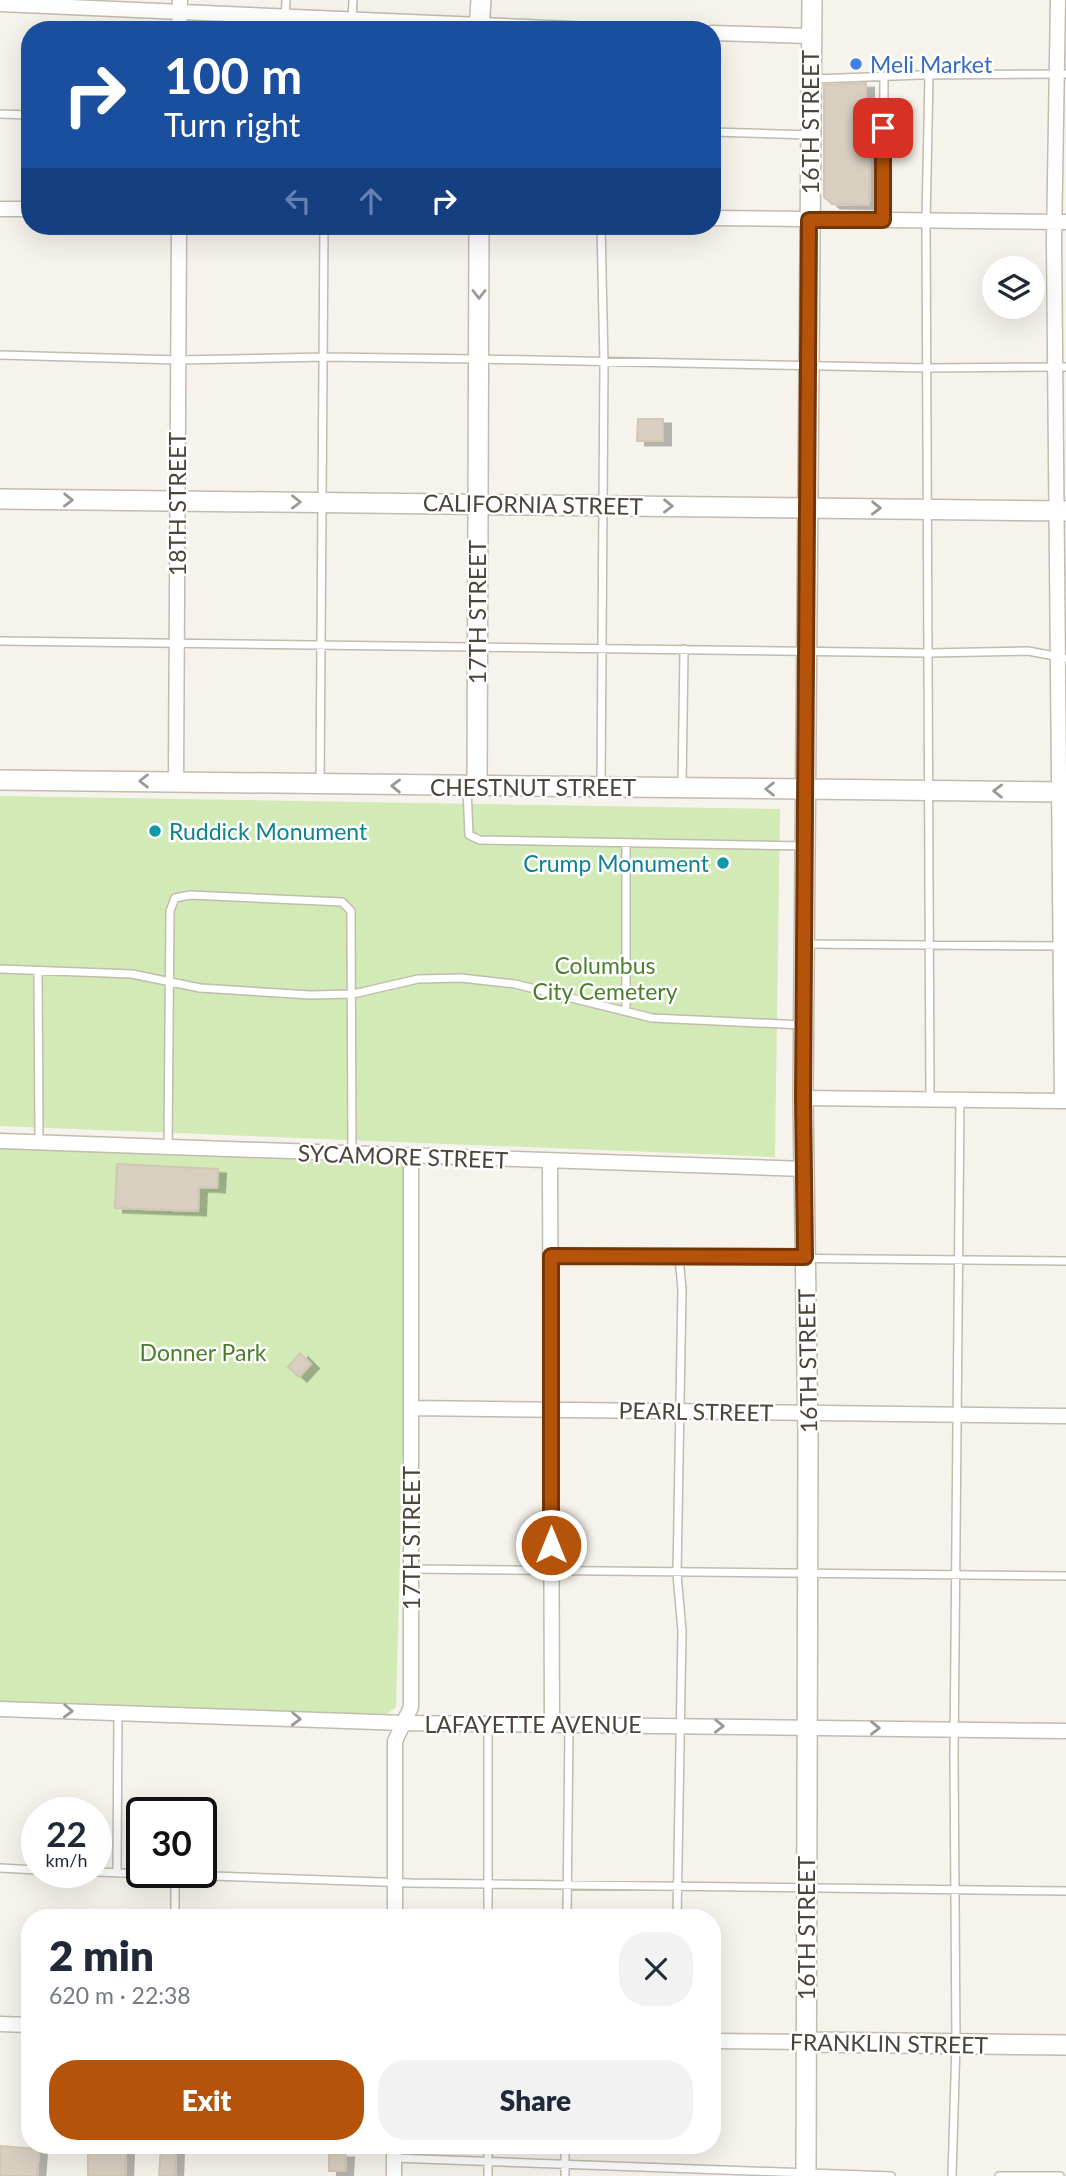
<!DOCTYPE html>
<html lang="en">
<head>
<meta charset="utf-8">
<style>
	:root { --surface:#fff; --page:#f2f2f3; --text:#1f2937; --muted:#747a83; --accent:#b45309 }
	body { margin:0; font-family:Lato,sans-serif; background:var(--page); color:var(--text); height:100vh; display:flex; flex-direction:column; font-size:26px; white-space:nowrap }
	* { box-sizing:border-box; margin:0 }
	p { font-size:23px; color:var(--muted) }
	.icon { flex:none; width:38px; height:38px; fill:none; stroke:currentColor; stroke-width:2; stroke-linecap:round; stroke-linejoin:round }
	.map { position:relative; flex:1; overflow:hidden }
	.panel { position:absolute; left:21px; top:1909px; width:700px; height:245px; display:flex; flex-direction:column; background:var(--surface); border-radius:28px; box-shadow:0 7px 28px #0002 }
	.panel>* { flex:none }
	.guide { position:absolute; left:21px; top:21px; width:700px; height:214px; border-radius:28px; box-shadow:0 7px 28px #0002; background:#1a4fa0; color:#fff; overflow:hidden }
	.tools { position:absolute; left:982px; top:256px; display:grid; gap:14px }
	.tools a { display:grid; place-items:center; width:63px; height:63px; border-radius:50%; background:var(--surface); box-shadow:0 7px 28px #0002; font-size:35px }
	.speed { position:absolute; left:21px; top:1797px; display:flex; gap:14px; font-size:35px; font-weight:700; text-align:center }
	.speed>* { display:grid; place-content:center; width:91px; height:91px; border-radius:50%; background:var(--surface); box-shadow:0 7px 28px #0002; line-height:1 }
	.speed small { font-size:18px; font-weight:400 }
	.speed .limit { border:4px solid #111; border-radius:10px; background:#fff; color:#111 }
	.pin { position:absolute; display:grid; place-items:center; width:60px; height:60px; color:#fff; margin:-30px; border-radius:14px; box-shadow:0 4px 10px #0006 }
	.me { position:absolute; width:77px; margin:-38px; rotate:0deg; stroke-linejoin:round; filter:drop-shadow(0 0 5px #0008) }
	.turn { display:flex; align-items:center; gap:24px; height:147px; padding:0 28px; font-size:32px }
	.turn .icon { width:91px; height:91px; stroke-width:2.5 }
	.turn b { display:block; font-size:49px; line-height:60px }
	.lanes { display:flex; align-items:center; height:66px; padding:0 28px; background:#0003; justify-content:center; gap:35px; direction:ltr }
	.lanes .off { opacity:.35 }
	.round { display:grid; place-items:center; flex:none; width:74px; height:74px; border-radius:28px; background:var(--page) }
	.head { display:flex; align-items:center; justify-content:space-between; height:119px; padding:0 28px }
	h1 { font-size:42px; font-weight:800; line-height:52px }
	.action { display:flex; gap:14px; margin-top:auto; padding:14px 28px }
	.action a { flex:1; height:80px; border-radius:28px; background:var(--accent); color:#fff; font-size:28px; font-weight:800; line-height:80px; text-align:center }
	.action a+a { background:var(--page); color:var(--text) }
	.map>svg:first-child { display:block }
</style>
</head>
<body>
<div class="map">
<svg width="1066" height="2176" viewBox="0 0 1066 2176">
	<defs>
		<filter id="shadow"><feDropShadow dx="8" dy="4.5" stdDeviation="0" flood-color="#0004"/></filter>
	</defs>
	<rect width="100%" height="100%" fill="#f6f3ec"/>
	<path fill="#d2eab5" d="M 0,796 L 780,809 L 775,1157 L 0,1126 Z
		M 0,1141 L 411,1155 L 396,1707 L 377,1722 L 0,1709 Z"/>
	<path fill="#d8cfc1" stroke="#d3c7b4" stroke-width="2" filter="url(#shadow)" d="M 866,83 L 866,157 L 870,157 L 869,205 L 832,204 L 824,197 L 824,85 Z
		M 638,419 L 663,419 L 663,441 L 637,441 Z
		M 117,1164 L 218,1169 L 217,1188 L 199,1187 L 198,1211 L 115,1208 Z
		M 300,1353 L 311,1364 L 299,1377 L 288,1367 Z
		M 0,2146 L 39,2149 L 37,2176 L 0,2176 Z
		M 88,2146 L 126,2146 L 125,2176 L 88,2176 Z
		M 161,2146 L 176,2146 L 175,2176 L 159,2176 Z
		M 329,2153 L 346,2153 L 345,2171 L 329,2171 Z"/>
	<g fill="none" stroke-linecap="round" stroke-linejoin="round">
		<g stroke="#c2bbae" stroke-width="10">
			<path id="service" d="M 285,17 L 286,0
				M 352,20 L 353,0
				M 929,75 L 926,221 L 930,1099
				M 814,79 L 921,75 L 1066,74
				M 0,114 L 30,115
				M 712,132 L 810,135
				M 883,220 L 884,76
				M 0,355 L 178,360 L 324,357 L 478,359 L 928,368 L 1066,367
				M 0,641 L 929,653 L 1028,651 L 1066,658
				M 320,783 L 324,226
				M 601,784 L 604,363 L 601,226
				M 682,787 L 684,649
				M 467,788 L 469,835 L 480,840 L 804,846
				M 804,944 L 1062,946
				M 0,969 L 132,974 L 200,988 L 310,995 L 353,994 L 418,979 L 461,978 L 515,984 L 652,1018 L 803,1025
				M 38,971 L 39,1142
				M 626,1011 L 626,844
				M 168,1146 L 170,911 L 175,898 L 190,895 L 342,902 L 351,911 L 352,1154
				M 550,1256 L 1066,1261
				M 411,1569 L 1066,1576
				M 0,1868 L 37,1870
				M 96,1872 L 410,1883 L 1066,1891
				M 117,1873 L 118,1713
				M 175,1918 L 175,1875
				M 488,1918 L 488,1723
				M 567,1918 L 569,1724
				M 677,1918 L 682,1631 L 677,1574 L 682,1289 L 679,1257
				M 488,2146 L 488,2176
				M 394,2158 L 891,2176
				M 565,2176 L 565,2146
				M 952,2176 L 956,2044 L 954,1755 L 960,1100
				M 999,2176 L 1060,2176"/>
		</g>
		<g stroke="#c2bbae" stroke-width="17">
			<path id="minor" d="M 1058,0 L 1054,241 L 1062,1101
				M 0,4 L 593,30
				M 179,30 L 180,0
				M 712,33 L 810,36
				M 0,209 L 30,209
				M 712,218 L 1066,222
				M 176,781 L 179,226
				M 803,1098 L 1066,1101
				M 0,1141 L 805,1169
				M 550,1161 L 552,1723
				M 411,1408 L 1066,1416
				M 0,1709 L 404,1723 L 1066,1731
				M 395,1918 L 395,1741 L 411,1707 L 411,1155
				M 0,2024 L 30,2025
				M 712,2041 L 806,2042
				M 394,2176 L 394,2146"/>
		</g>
		<g stroke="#c2bbae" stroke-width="22">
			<path id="tertiary" d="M 479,30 L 481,0
				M 0,499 L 1066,511
				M 0,780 L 1066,792
				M 477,787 L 479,226
				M 806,2042 L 1066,2045
				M 806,2176 L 808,1438 L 803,1098 L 812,0"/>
		</g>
		<use href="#service" stroke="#fff" stroke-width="7"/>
		<use href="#minor" stroke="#fff" stroke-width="14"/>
		<use href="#tertiary" stroke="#fff" stroke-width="19"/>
	</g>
	<defs><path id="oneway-chevron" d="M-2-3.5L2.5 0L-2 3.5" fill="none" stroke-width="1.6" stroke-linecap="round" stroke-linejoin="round" transform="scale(1.75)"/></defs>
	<g stroke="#9c9892">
		<use href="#oneway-chevron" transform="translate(479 294) rotate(90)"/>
		<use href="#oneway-chevron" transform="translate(68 500) rotate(1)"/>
		<use href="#oneway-chevron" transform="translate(296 502)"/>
		<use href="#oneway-chevron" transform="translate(668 506) rotate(1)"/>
		<use href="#oneway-chevron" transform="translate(876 508) rotate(1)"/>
		<use href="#oneway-chevron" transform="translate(144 781) rotate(-180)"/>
		<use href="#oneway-chevron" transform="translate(396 786) rotate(-179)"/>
		<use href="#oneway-chevron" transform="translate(770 789) rotate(-180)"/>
		<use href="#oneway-chevron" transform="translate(998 791) rotate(-179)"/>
		<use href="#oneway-chevron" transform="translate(68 1711) rotate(2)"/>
		<use href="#oneway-chevron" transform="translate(296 1719) rotate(2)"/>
		<use href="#oneway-chevron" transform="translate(719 1726) rotate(1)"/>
		<use href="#oneway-chevron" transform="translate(875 1728) rotate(1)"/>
	</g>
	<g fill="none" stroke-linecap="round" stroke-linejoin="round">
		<g stroke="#753606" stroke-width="18">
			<path id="route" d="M 551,1545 L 551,1256 L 805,1257 L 803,1098 L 809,220 L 883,220 L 883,128"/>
		</g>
		<use href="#route" stroke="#b45309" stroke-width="12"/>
	</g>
	<circle fill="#3f7fe0" stroke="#fff" stroke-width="2.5" cx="856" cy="64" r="7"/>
	<g fill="#0f9aa8" stroke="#fff" stroke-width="2.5">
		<circle cx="155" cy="831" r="7"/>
		<circle cx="723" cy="863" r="7"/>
	</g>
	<g text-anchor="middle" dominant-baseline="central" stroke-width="5" stroke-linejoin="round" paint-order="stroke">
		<g font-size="23" fill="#366cbe" stroke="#fff" text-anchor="start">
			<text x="870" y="64">Meli Market</text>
		</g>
		<g font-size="23" fill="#4b4439" stroke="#fff">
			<text transform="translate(810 122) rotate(-90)">16TH STREET</text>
			<text transform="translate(177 504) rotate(-90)">18TH STREET</text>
			<text transform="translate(533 504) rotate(1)">CALIFORNIA STREET</text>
			<text transform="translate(477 612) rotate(-90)">17TH STREET</text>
			<text x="533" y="787">CHESTNUT STREET</text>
			<text transform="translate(403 1156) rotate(2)">SYCAMORE STREET</text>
			<text transform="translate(807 1361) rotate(-91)">16TH STREET</text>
			<text transform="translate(696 1411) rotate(1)">PEARL STREET</text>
			<text transform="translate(411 1538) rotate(-90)">17TH STREET</text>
			<text x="533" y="1724">LAFAYETTE AVENUE</text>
			<text transform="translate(806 1928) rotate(-90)">16TH STREET</text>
			<text transform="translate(889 2043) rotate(1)">FRANKLIN STREET</text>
		</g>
		<g font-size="23" fill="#0d838f" stroke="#fff" text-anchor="start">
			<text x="169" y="831">Ruddick Monument</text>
			<text x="709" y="863" text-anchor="end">Crump Monument</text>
		</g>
		<g font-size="23" fill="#4a7f2a" stroke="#fff">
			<text x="605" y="965">Columbus<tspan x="605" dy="26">City Cemetery</tspan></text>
			<text x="203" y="1352">Donner Park</text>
		</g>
	</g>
</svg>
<div class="tools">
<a><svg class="icon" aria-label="layers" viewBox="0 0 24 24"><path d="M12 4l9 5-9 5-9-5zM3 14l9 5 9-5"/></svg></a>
</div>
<div class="speed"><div>22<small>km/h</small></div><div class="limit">30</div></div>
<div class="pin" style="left:883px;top:128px;background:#d93025"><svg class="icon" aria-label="arrive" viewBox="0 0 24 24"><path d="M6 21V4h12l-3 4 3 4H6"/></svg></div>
<svg class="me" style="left:551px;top:1545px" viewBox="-20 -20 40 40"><circle r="17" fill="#b45309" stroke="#fff" stroke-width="3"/><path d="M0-11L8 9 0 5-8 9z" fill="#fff"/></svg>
<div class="guide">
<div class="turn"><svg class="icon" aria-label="right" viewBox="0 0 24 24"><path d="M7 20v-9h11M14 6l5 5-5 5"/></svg><div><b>100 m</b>Turn right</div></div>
<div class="lanes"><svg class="icon off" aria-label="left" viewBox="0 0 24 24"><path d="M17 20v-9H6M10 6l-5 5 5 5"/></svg><svg class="icon off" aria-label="ahead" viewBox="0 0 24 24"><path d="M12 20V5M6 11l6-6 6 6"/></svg><svg class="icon" aria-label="right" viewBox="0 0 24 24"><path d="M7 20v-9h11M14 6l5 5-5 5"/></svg></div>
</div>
<section class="panel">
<div class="head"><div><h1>2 min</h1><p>620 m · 22:38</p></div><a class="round"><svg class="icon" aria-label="close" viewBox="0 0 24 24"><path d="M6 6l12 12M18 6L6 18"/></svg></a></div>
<div class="action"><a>Exit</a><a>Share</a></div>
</section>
</div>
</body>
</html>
